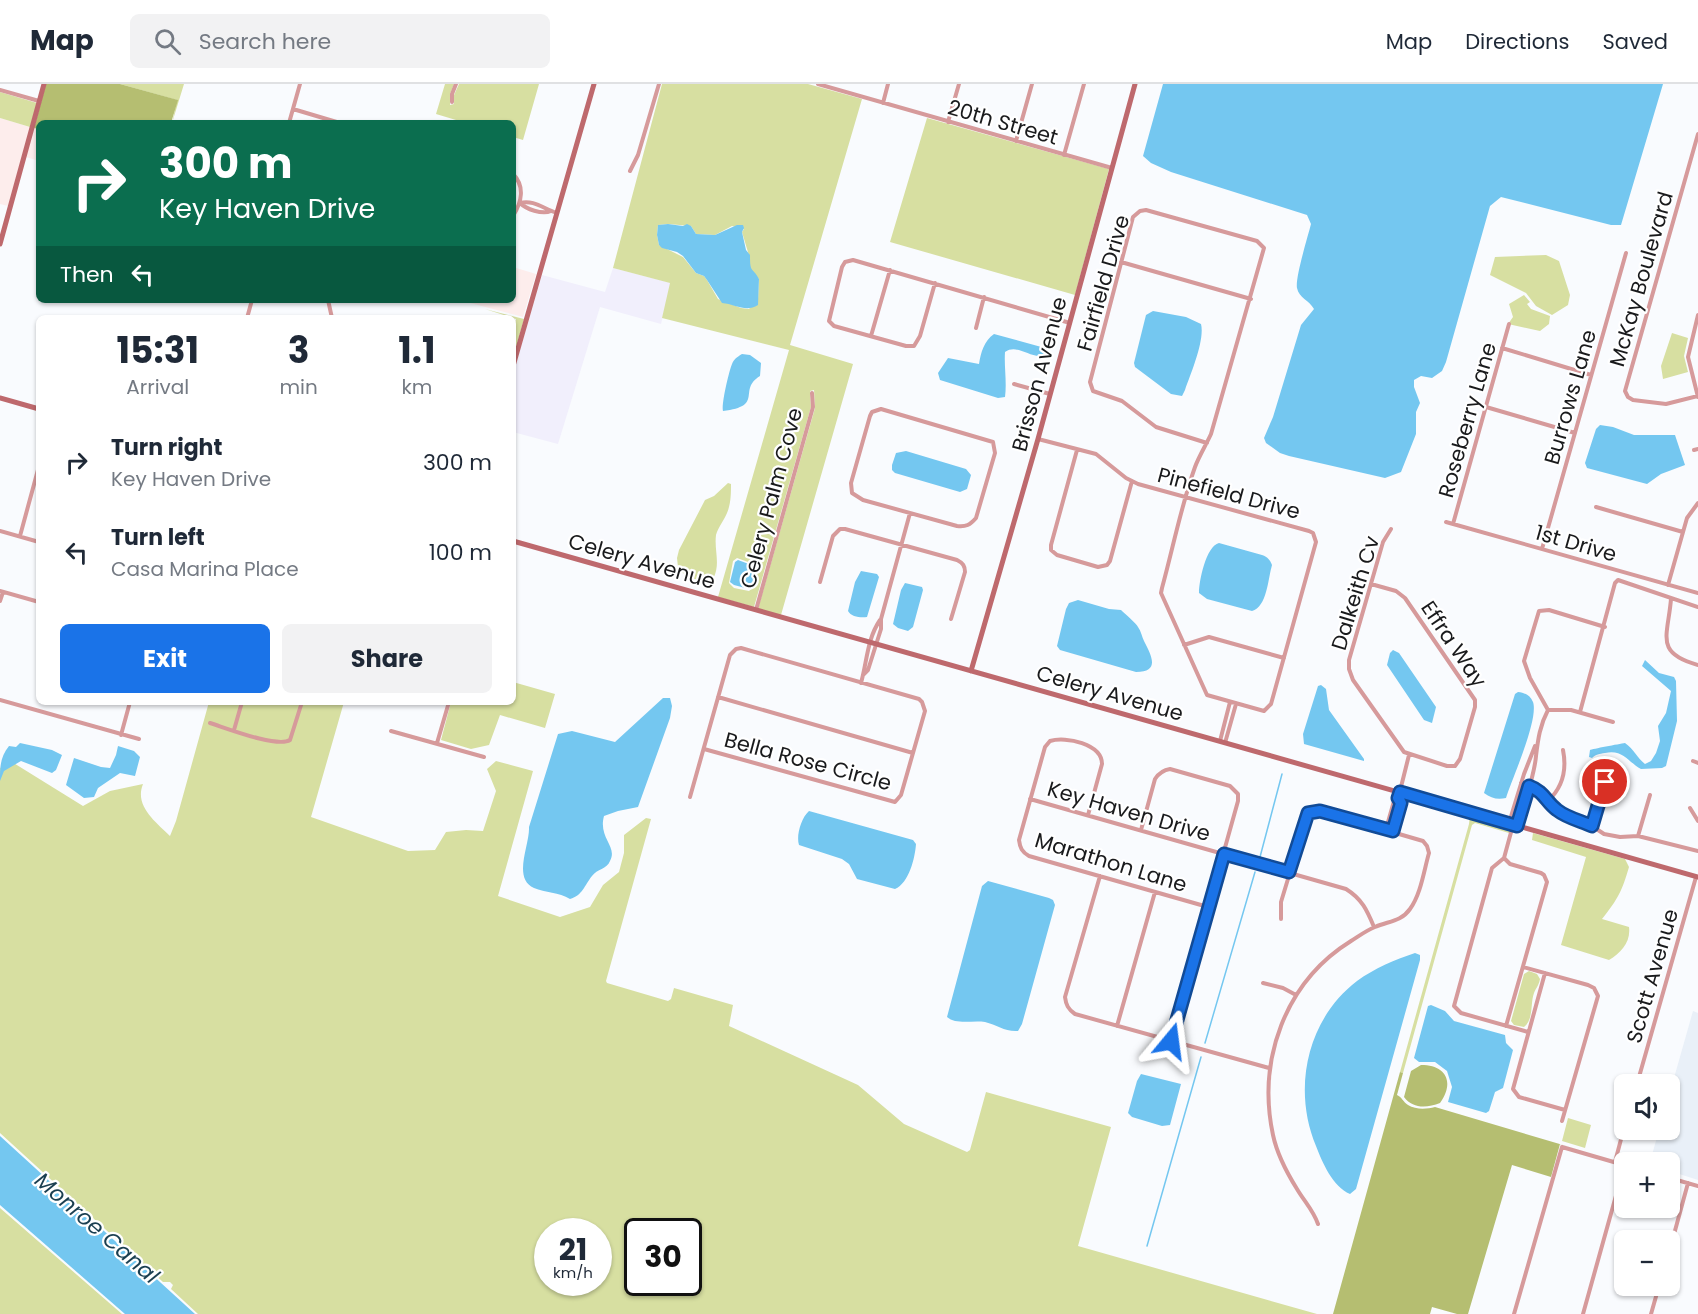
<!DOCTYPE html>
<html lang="en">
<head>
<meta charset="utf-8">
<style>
	:root { --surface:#fff; --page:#f2f2f3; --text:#1f2937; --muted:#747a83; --line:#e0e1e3; --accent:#1a73e8 }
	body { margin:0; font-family:Poppins,sans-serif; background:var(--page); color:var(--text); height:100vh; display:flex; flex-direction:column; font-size:22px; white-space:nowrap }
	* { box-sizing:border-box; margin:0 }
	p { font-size:20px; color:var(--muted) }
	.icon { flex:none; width:33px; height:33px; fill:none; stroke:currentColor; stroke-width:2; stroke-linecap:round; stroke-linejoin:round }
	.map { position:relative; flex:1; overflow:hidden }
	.drawer { position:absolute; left:36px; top:231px; width:480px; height:390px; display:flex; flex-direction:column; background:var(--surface); border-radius:9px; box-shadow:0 2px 4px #0004 }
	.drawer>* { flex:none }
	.top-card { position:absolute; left:36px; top:36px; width:480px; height:183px; border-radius:9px; box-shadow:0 2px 4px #0004; background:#0b6e4f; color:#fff; overflow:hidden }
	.tools { position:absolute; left:1614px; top:990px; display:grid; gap:12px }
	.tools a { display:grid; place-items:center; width:66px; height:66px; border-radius:9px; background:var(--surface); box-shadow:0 2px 4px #0004; font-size:30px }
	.speed { position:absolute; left:534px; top:1134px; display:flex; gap:12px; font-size:30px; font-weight:700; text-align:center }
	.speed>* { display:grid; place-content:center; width:78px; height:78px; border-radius:50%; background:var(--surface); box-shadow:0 2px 4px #0004; line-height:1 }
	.speed small { font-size:15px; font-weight:400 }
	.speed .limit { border:3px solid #111; border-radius:9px; background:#fff; color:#111 }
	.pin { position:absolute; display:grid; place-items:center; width:51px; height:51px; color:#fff; margin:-26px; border:3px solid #fff; border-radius:50%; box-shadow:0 2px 6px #0007 }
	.me { position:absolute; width:66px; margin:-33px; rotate:16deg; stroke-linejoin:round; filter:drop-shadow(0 0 4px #0008) }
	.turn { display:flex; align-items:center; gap:21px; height:126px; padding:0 24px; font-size:27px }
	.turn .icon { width:78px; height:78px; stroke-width:2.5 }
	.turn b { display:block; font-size:42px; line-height:51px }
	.then { display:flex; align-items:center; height:57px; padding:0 24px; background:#0003; gap:12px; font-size:22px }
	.eta { display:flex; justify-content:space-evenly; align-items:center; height:102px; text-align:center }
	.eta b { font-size:36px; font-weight:700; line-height:42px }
	.primary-button { display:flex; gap:12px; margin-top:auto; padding:12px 24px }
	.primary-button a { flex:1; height:69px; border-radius:9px; background:var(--accent); color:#fff; font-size:24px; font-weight:700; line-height:69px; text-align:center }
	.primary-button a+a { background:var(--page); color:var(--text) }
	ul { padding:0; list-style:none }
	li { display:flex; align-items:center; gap:18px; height:90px; padding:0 24px }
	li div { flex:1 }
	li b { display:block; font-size:22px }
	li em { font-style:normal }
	header { display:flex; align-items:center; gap:36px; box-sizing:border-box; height:84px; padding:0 30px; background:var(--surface); border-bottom:2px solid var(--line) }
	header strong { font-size:28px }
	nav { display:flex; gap:33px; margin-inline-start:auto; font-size:21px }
	.search { width:420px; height:54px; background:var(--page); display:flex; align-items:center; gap:15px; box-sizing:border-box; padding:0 21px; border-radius:9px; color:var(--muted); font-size:22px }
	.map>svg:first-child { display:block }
</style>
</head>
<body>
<header>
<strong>Map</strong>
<div class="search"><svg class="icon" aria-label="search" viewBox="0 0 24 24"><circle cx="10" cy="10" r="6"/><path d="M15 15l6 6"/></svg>Search here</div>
<nav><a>Map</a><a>Directions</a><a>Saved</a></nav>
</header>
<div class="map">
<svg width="1698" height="1230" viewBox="0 0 1698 1230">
	<rect width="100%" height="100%" fill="#f9fbfe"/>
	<path fill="#f1effc" d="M 613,184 L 671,199 L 661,240 L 600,223 L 558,360 L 513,348 L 513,290 L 542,191 L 605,208 Z"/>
	<path fill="#fdedec" d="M 0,34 L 30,43 L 8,122 L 0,120 Z
		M 34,44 L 39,45 L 39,77 L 26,73 Z
		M 513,183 L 536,190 L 523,233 L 459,216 L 513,216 Z"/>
	<path fill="#e9f0f8" d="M 1693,927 L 1698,929 L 1698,1096 L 1670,1087 L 1670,1078 L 1650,1078 L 1659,1046 L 1670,1046 L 1670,1008 Z"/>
	<path fill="#d7dfa1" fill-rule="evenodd" d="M 120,0 L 184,0 L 172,39 L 177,16 Z
		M 445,0 L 454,0 L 450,10 L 450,21 L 454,20 L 454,11 L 459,0 L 539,0 L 523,56 L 513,53 L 513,39 L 466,39 L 436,30 Z
		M 662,0 L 808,0 L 862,15 L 790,261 L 853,280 L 781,531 L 758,525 L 815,324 L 814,306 L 810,307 L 811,323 L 754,523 L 718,513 L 789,266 L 662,234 L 670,199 L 613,184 ZM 668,140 L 691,142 L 696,150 L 715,151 L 732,142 L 744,145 L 742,148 L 750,175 L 749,181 L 752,188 L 759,195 L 758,215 L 749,225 L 741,224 L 718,215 L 707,196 L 704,192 L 696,189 L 683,173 L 659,161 L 657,151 L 658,141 ZM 737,474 L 759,482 L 754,503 L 749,507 L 734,504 L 729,499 L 733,477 Z
		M 0,8 L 37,19 L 30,43 L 0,34 Z
		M 927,34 L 1109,85 L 1075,211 L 890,158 Z
		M 1546,171 L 1559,177 L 1570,211 L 1568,221 L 1552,231 L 1536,222 L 1526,209 L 1490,191 L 1495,173 Z
		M 1524,211 L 1530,218 L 1527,220 L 1531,225 L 1550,232 L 1549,240 L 1540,247 L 1508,240 L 1513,233 L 1509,220 Z
		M 485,225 L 524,235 L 513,274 L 513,248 L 516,235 Z
		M 1672,249 L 1688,254 L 1684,272 L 1688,288 L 1663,295 L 1661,282 Z
		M 728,399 L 731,400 C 731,409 731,420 727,429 C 724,436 718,444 716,451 C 714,467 721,480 713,495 C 699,498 686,495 678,483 L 677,474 L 679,466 L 705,416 L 714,412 Z
		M 513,598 L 555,610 L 545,644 L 500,631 L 489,661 L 471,665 L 441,656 L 451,618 L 513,618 Z
		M 209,618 L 344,618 L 311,733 L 408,767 L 435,766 L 446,748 L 466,746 L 483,747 L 496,707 L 487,685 L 496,677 L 533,687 L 498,812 L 560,833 L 590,823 L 603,801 L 619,788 L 624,769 L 624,751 L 646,734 L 651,735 L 606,897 L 607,899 L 668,917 L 671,915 L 674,904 L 733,921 L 729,942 L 858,1001 L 904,1040 L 967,1068 L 970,1066 L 986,1008 L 1111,1043 L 1078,1162 L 1317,1230 L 198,1230 L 171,1205 L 173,1201 L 170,1198 L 163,1198 L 0,1049 L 0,684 L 12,678 L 83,722 L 110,707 L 143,700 C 134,722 156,738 170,752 L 176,737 ZM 548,1148 L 598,1148 L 598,1198 L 548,1198 ZM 638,1148 L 688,1148 L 688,1198 L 638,1198 Z
		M 1470,731 L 1510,742 L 1509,749 L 1475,739 L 1472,741 L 1403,989 L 1400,988 L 1469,740 Z
		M 1533,749 L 1625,775 L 1629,783 C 1622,807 1618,815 1602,835 L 1629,843 C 1631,858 1621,869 1609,876 L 1561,861 L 1586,773 L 1532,756 Z
		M 1529,887 L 1537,890 L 1540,895 C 1539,901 1536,904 1534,909 C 1530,920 1534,935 1524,943 L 1514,941 L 1511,937 L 1524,890 Z
		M 1568,1034 L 1591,1041 L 1585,1064 L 1562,1057 Z
		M 0,1124 L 122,1230 L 0,1230 Z"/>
	<path fill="#b5be71" d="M 46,0 L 120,0 L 178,16 L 171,39 L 39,39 L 39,45 L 34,44 Z
		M 1421,981 C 1446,981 1455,998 1440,1019 C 1427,1024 1413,1025 1404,1013 L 1411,987 Z
		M 1400,988 L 1403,989 L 1397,1011 C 1402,1013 1403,1018 1408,1021 C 1416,1026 1427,1025 1435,1023 L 1580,1066 L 1560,1060 L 1551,1093 L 1512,1081 L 1468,1230 L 1457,1230 L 1432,1223 L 1430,1230 L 1333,1230 Z"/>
	<path fill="#74c7f0" d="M 1163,0 L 1663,0 L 1621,141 L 1611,141 L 1501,113 L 1490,122 L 1446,278 L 1442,287 L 1432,294 L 1421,292 L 1414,296 L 1414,303 L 1420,319 L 1416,328 L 1416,350 L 1401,388 L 1385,394 L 1289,372 L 1280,369 L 1266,359 L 1264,354 L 1273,333 L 1301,241 L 1314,225 C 1309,216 1299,214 1297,204 C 1295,194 1308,152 1311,140 L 1307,131 L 1171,88 L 1151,79 L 1143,72 Z
		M 668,140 L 683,142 L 687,140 L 691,142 L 696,150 L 715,151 L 737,141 L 743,141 L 744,144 L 742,148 L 746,166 L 750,171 C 750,190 752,182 759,195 L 758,221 C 746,229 735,220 722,219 L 707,196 L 704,192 L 696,189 L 683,172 L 677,168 L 662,164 L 659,161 L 657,151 L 658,141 Z
		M 1153,227 L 1186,233 L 1201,240 C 1205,256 1191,289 1185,306 L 1182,312 L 1171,310 L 1135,283 L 1134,279 L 1146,231 Z
		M 994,250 L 1045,264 L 1045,271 C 1031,276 1018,259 1005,268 C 1004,283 1007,298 1005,313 L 998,314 L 940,296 L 938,289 L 948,274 L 979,280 C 981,268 984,257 994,250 Z
		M 742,270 L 750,271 L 761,279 L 760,292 C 737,306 765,322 723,327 C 721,321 729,287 732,280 C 734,275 737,273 742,270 Z
		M 1600,341 L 1613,343 L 1634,351 L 1675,351 L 1685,381 L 1661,390 L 1647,400 L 1587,384 L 1585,379 L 1596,345 Z
		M 906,367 L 966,385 L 971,391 L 967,405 L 960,408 L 895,389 L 892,386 L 892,381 L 896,369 Z
		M 1219,459 L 1262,471 C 1268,473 1270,476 1272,481 C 1268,495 1267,523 1252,527 L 1207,515 L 1199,509 C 1199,497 1206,462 1219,459 Z
		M 738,476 L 757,483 L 752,502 L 749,505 L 734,501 L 730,498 L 735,478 Z
		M 861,487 L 877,490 L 879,493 L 867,533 C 861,534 851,533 848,527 L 855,498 Z
		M 905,499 L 922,503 L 923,506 L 913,543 L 908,547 L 898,544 L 893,540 L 901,506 Z
		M 1078,516 L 1109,525 L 1121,526 C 1125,530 1136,539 1138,543 C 1141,547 1142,553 1144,557 C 1151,571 1161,588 1136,588 L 1060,566 L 1057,562 L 1066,525 L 1069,519 Z
		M 1393,566 L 1399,569 L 1436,623 L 1432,639 L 1424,636 L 1387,581 L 1390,569 Z
		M 1645,576 L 1659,589 L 1674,593 L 1676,597 L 1677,637 L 1666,682 L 1662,684 L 1641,685 C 1628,678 1623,665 1605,669 C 1599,670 1596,670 1592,674 L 1589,673 L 1590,666 C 1592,665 1619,660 1625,659 C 1634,665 1637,674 1645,680 L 1651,677 L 1656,669 L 1660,657 L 1658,642 L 1666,629 L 1671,607 L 1642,582 Z
		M 1321,601 L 1326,605 L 1329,626 L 1364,675 L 1364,677 L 1304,660 L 1303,650 L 1318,602 Z
		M 1518,608 C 1525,609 1530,611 1533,618 C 1539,635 1512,695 1506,714 C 1497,716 1491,714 1484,709 L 1515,610 Z
		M 663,614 L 670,614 L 672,622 L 670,634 L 638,723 L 618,727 L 604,732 C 598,754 618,762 610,777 C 607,785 597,785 592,792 C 584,802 583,811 570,815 C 559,808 545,809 534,804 C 512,794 530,761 529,743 L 558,650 L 572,647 L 615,658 Z
		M 20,659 L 52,666 L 62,671 L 56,686 L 52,689 L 21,677 L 4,687 L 0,697 C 0,683 0,673 9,662 L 16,663 Z
		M 118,662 L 134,667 L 140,673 L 135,692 L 120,689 L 98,704 L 94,713 L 84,714 L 66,701 L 74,674 L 101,683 L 110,684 L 116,671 Z
		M 809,727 L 913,756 L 916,760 C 915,774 909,799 895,805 L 857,795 L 849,780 L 842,775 L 799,761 C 796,752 801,734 809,727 Z
		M 988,797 L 1049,814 L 1053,816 L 1055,821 L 1022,940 L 1018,947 C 1005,948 997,941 985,938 C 973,936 956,941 947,933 L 982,802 Z
		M 1415,869 L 1420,871 L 1420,876 L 1356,1105 L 1350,1110 C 1333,1103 1322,1078 1316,1062 C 1292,1005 1307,935 1357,897 C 1375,884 1394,876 1415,869 Z
		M 1431,921 L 1445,927 L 1454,937 L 1505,951 L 1506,959 L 1513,966 L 1503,1004 L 1495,1008 L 1489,1027 L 1486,1029 L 1448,1018 L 1452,1003 L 1447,987 L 1435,978 L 1419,978 L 1414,974 L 1428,922 Z
		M 1141,990 L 1181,1000 L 1170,1041 L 1162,1042 L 1132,1033 L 1128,1029 L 1137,997 Z
		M 0,1052 L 195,1230 L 125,1230 L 0,1121 Z"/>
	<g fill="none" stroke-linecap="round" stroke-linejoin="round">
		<path stroke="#74c7f0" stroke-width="1.5" d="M 1260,773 L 1282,690
			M 1205,959 L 1255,788
			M 1147,1162 L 1201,973"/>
		<path stroke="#d69a9b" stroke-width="4" d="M 818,0 L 1112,84
			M 0,6 L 39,17
			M 452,18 L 452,10 L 456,0
			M 883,19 L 888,0
			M 293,25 L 340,39
			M 948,38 L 959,0
			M 289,39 L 300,0
			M 1698,50 L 1625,307 L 1628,313 L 1633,316 L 1666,320 L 1698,312
			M 1016,57 L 1032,0
			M 1064,71 L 1084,0
			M 630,87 L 638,71 L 659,0
			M 513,90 C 525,102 522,118 513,132
			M 520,119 C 534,115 545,126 557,129
			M 520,119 C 526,125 542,131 551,127
			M 1121,178 L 1251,215
			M 935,199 L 920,252 L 914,262 L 906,262 L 834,242 L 829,237 L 842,183 L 845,178 L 853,176 L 1070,239
			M 328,216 L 332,234
			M 247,234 L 252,216
			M 976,244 L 984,213
			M 871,252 L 890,186
			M 1502,264 L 1591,291
			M 1014,300 L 1050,310
			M 1698,313 L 1688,273 L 1698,231
			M 1486,323 L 1575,349
			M 881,325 L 993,358 L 995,369 L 976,434 C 970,441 966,443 957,442 L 863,416 L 852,409 L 851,399 L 870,332 L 872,328 Z
			M 1038,355 L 1096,370 L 1126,394 L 1138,400 L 1309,447 L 1313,449 L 1316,458 L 1271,620 L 1264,627 L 1207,611 L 1161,509 L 1162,504 C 1173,464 1181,422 1195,383 C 1199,372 1206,361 1211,350 L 1264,164 L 1257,157 L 1146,126 L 1140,127 L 1133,133 L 1090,298 L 1093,307 L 1122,317 L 1156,343 L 1207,359
			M 1077,366 L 1051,461 L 1051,466 L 1057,471 L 1098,483 L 1107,481 L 1110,477 L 1132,397
			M 1694,366 L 1698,365
			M 1596,423 L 1683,448
			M 1446,438 L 1698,509
			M 1453,440 L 1509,240
			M 0,447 L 39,458
			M 20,452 L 39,382
			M 1542,465 L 1626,169
			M 820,498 L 833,452 L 840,445 L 845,445 L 957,476 C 963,479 965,482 965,488 L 951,535
			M 1371,500 L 1396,507 L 1405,514 L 1475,616 L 1475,623 L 1460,675 L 1455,682 L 1447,682 L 1404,668 L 1353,596 L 1349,585 L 1349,576 L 1383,458 L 1391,445
			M 1668,501 L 1687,434 L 1698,419
			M 0,507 L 39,518
			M 1671,515 C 1668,552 1654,569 1698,581
			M 0,517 L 3,508
			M 756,526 L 813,323 L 812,309
			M 1184,561 L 1209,553 L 1284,574
			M 863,591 L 868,586 L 881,545 L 881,535 L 910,429
			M 861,599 C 867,578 867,555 880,536
			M 718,613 L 913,669
			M 0,616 L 139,655
			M 1548,626 L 1530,594 L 1524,577 L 1539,527 L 1549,526 L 1605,543
			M 1548,626 L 1571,626 L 1613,638
			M 1580,628 L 1615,499 L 1618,496 L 1698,523
			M 210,639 C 226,644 277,664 290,656 L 302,618
			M 234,646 L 242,618
			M 391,647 L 484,673
			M 121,651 L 130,618
			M 1220,657 L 1230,618
			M 437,659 L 449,618
			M 1225,659 L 1236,620
			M 1693,677 L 1698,679
			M 1521,699 L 1540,706 L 1561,729 L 1592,742 L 1604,750 L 1620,753 L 1638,752 L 1698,767
			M 690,713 L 730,571 L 736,565 L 741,564 L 919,615 L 922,618 L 925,627 L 901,711 L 895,718 L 704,665
			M 1030,715 L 1346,805 C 1362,815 1367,826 1374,843
			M 1548,717 C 1563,703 1567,686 1563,666
			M 1690,724 L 1698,737
			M 1088,731 L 1102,680 C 1102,660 1066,652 1050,657 L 1045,663 L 1019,756 C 1020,764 1022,768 1029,772 L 1208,823
			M 1509,739 L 1524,690 L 1535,662
			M 1513,741 L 1504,774 L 1492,784 L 1454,922 L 1461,929 L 1528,948
			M 1517,742 C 1524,719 1534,695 1536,672 C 1538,655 1540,641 1548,626
			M 1592,742 L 1605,697
			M 1386,745 L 1394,717 L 1398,715
			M 1141,746 L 1155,695 C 1159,689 1163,686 1170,685 L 1230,702 L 1238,710 L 1238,717 L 1171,957
			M 1393,747 L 1401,719 L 1398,715 L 1409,671
			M 1638,752 L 1650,711
			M 1504,774 L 1510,780 L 1541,789 L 1544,791 L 1547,798 L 1506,942
			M 1100,792 L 1065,913 C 1066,921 1068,925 1075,930 L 1269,984
			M 1281,835 L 1281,818 L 1308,729 L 1320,727 L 1423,757 L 1427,762 L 1429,769 C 1424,786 1421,810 1410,825 C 1401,838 1388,837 1375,843 C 1367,846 1359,852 1351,857 C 1285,898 1257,976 1273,1051 C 1277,1070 1287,1089 1297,1105 C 1304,1117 1313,1126 1318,1140
			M 1523,883 L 1588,901 L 1594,904 L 1598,912 L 1562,1037
			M 1545,889 L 1513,1005 L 1519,1013 L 1565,1026
			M 1263,899 L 1283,904 L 1296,911
			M 1117,942 L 1155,808
			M 1637,1000 L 1696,793
			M 1615,1078 L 1624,1044
			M 1670,1094 L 1698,1102
			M 1670,1165 L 1688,1099
			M 1514,1230 L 1562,1063 L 1624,1081
			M 1583,1230 L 1624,1083
			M 1651,1230 L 1659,1202"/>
		<path stroke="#be696d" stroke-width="5" d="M 0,160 L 44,0
			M 513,282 L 594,0
			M 0,314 L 39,325
			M 513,457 L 1698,793
			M 971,587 L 1038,355 L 1135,0"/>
	</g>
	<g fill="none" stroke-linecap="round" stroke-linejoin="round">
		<g stroke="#114b97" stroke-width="15">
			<path id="route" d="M 1171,957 L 1224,770 L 1289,788 L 1308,729 L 1320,727 L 1393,747 L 1401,719 L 1398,714 L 1400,708 L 1517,742 L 1529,702 C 1545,708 1545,717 1557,726 C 1567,734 1581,737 1592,742 L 1605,698"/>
		</g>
		<use href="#route" stroke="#1a73e8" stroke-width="10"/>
	</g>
	<g text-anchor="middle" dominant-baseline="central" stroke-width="4.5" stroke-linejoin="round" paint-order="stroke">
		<g font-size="21" fill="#191a1c" stroke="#fff">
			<text transform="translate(1003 38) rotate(16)">20th Street</text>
			<text transform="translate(1641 195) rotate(-74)">McKay Boulevard</text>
			<text transform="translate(1103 199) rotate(-74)">Fairfield Drive</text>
			<text transform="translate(1039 290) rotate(-75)">Brisson Avenue</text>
			<text transform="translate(1570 313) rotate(-74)">Burrows Lane</text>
			<text transform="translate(1467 336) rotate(-74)">Roseberry Lane</text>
			<text transform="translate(1229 409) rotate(15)">Pinefield Drive</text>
			<text transform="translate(771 414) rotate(-75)">Celery Palm Cove</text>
			<text transform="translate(1576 459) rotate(16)">1st Drive</text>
			<text transform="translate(642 477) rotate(16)">Celery Avenue</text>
			<text transform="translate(1355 509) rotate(-73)">Dalkeith Cv</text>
			<text transform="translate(1454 560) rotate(56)">Effra Way</text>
			<text transform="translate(1110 609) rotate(16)">Celery Avenue</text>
			<text transform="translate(808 677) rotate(15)">Bella Rose Circle</text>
			<text transform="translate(1129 727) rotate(16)">Key Haven Drive</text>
			<text transform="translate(1111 778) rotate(17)">Marathon Lane</text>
			<text transform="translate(1652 892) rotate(-74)">Scott Avenue</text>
		</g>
		<g font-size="22" font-style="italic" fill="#1a3f51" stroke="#fff">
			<text transform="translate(97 1144) rotate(41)">Monroe Canal</text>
		</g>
	</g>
</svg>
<div class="tools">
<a><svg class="icon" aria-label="sound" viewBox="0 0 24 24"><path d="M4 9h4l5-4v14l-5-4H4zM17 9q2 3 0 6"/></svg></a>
<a>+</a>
<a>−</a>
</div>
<div class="speed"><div>21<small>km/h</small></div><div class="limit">30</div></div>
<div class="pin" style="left:1605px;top:698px;background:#d93025"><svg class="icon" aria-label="arrive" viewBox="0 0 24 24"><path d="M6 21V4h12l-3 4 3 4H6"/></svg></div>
<svg class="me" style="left:1171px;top:957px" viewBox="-20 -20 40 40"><path d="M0-17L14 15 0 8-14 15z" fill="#1a73e8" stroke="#fff" stroke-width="4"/></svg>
<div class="top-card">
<div class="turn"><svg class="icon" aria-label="right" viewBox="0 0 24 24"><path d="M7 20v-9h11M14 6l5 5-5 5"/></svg><div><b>300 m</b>Key Haven Drive</div></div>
<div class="then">Then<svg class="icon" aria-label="left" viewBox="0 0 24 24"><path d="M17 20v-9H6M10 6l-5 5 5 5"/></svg></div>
</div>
<section class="drawer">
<div class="eta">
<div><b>15:31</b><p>Arrival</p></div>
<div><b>3</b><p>min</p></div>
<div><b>1.1</b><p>km</p></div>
</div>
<ul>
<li><svg class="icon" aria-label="right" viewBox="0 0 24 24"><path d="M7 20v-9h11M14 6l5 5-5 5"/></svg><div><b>Turn right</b><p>Key Haven Drive</p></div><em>300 m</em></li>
<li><svg class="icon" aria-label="left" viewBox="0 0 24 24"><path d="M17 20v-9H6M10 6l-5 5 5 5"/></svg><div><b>Turn left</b><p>Casa Marina Place</p></div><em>100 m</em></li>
</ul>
<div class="primary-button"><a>Exit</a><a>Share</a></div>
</section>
</div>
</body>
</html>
